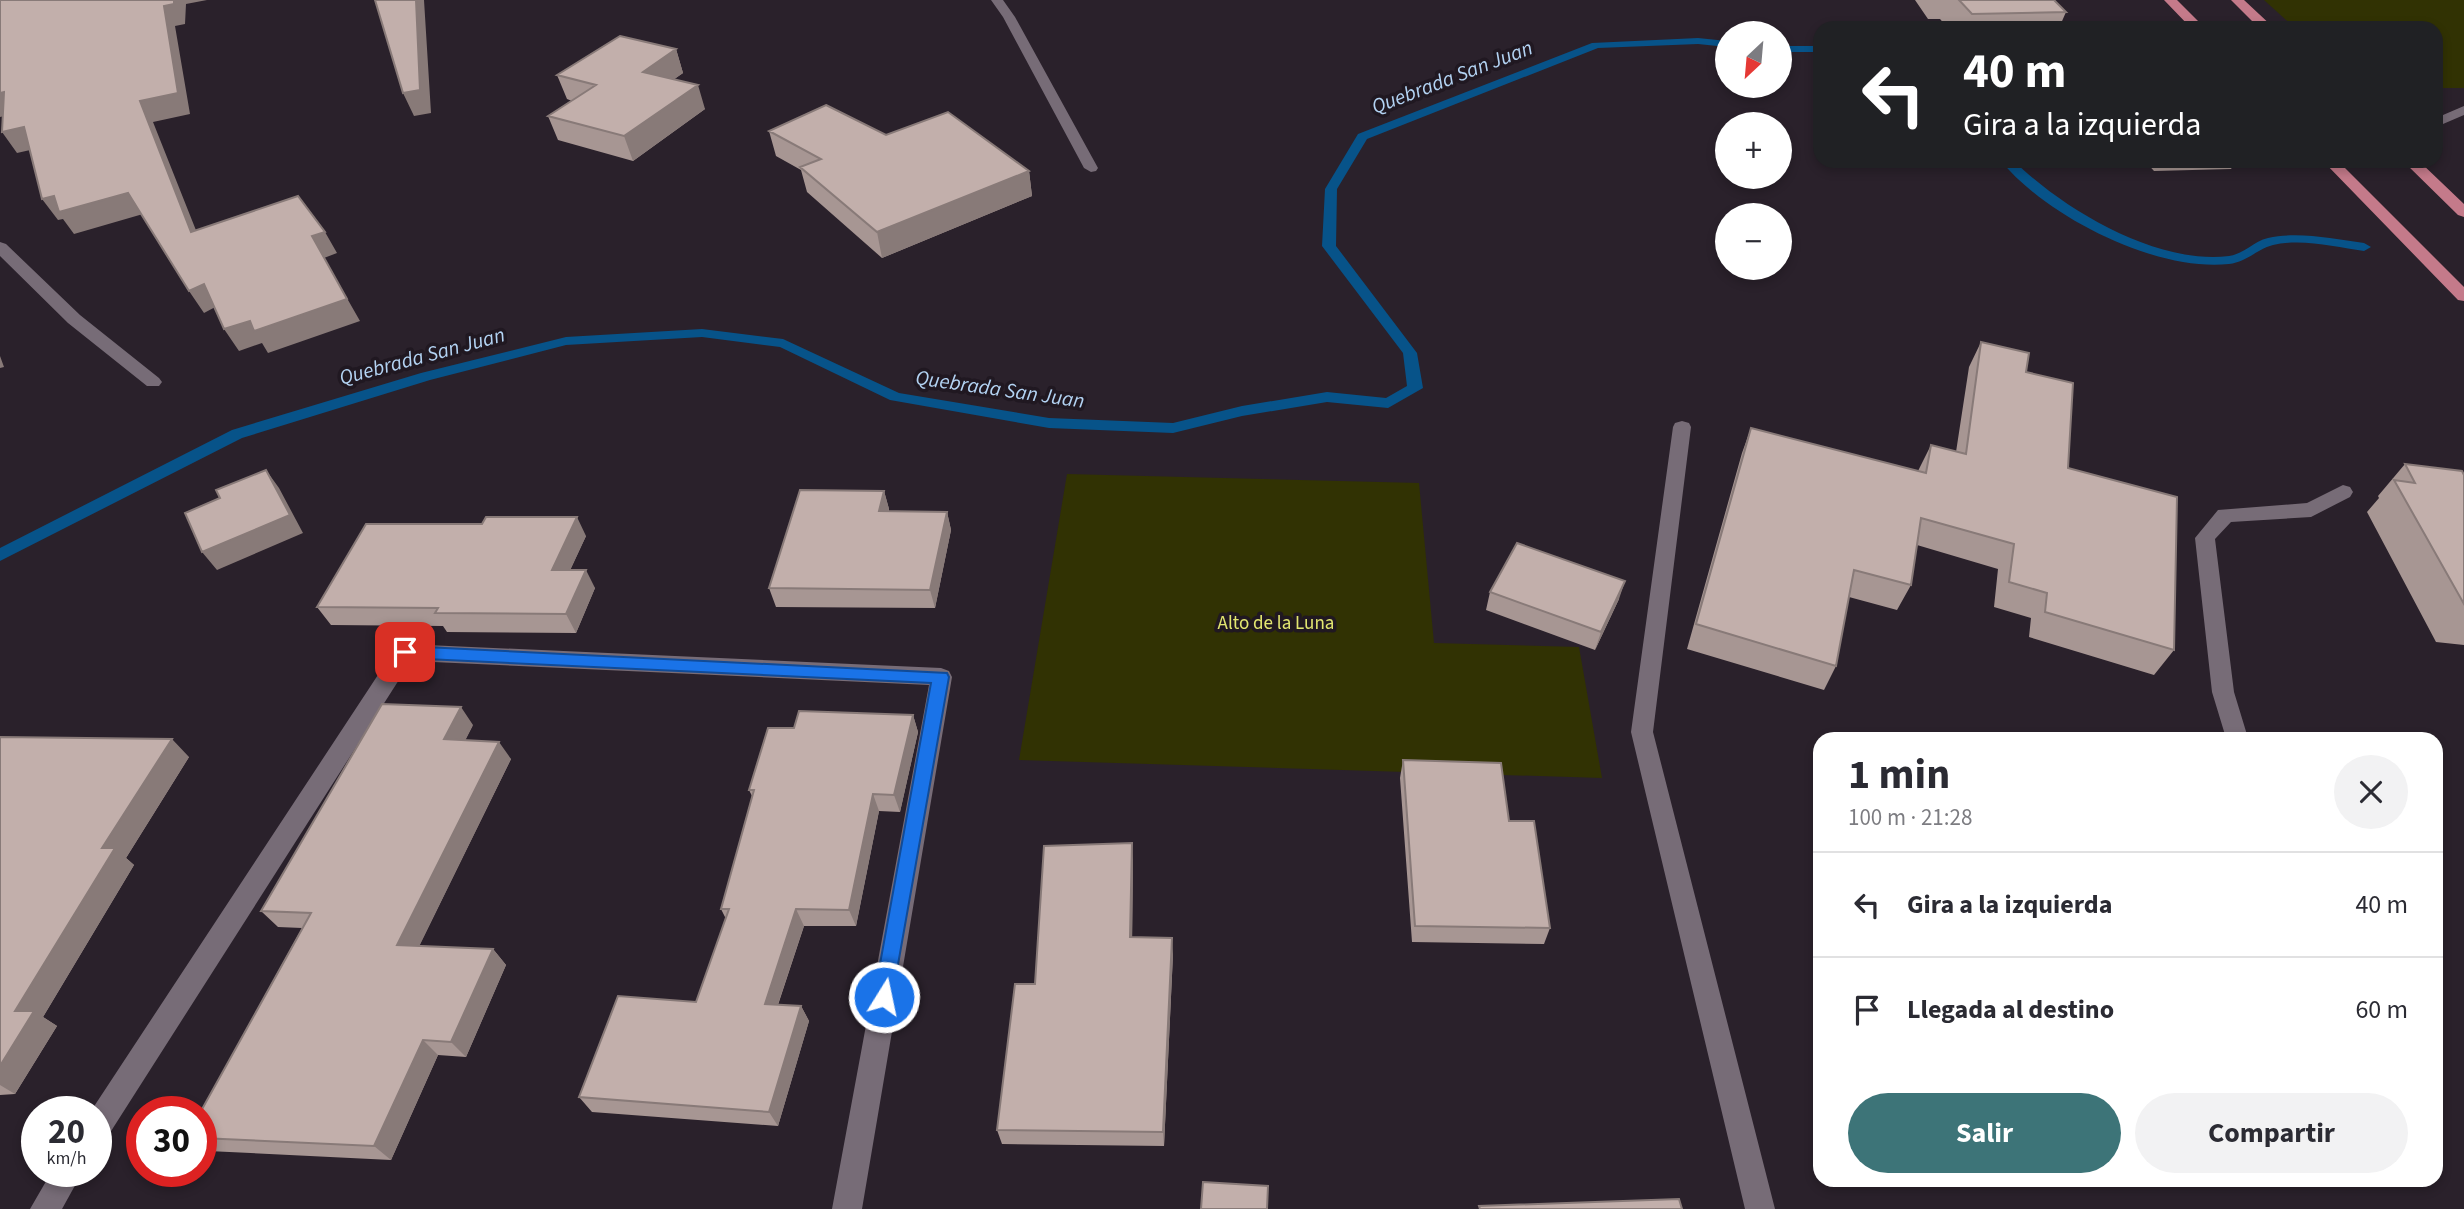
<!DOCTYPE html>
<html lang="es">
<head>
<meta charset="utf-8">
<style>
	:root { --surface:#fff; --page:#f2f2f3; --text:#2b2b33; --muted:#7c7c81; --line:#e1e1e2; --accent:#3d7478 }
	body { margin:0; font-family:"Source Sans 3",sans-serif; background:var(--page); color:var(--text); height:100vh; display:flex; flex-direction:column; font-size:26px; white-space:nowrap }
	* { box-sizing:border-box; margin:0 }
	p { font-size:23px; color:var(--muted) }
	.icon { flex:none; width:38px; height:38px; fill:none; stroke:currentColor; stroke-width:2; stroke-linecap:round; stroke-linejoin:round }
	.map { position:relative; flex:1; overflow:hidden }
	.details { position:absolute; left:1813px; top:732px; width:630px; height:455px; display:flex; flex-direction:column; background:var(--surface); border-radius:21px; box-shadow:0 4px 10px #0003 }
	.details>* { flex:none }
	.hud { position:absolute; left:1813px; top:21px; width:630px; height:147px; border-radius:21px; box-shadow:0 4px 10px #0003; background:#202124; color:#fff; overflow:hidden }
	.needle { width:46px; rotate:206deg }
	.tools { position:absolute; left:1715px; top:21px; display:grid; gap:14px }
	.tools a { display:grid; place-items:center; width:77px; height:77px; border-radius:50%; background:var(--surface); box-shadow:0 4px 10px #0003; font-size:35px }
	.speed { position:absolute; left:21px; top:1096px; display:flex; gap:14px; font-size:35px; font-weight:700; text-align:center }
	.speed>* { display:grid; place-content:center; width:91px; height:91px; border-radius:50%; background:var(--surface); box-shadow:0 4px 10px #0003; line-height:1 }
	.speed small { font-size:18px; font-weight:400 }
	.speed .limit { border:10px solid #d22; background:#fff; color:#111 }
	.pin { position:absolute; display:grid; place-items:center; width:60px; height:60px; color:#fff; margin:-30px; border-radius:14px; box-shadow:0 4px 10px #0006 }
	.me { position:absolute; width:77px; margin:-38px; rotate:10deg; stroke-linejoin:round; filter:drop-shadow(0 0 5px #0008) }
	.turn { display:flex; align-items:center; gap:24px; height:147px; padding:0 35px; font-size:32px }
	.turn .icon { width:91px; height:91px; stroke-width:2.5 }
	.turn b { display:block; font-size:49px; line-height:60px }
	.round { display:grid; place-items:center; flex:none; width:74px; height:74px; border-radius:37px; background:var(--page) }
	.head { display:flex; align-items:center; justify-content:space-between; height:119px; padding:0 35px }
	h1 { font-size:42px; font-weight:700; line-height:52px }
	.cta { display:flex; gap:14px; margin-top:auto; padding:14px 35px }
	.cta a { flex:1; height:80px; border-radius:42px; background:var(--accent); color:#fff; font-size:28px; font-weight:700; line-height:80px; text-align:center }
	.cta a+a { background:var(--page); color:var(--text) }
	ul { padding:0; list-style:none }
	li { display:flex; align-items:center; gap:21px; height:105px; padding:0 35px; border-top:2px solid var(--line) }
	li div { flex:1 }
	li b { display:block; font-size:26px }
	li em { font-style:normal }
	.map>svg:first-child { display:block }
</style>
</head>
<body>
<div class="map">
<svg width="2464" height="1209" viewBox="0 0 2464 1209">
	<rect width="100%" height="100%" fill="#2a212b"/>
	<path fill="#313203" d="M 2264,0 L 2464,0 L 2464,88 L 2436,88 L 2436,28 L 2295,28 Z
		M 1067,474 L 1419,483 L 1434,643 L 1579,647 L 1602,778 L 1019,760 Z"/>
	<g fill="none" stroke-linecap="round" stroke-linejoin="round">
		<path fill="#075389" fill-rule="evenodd" d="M 1698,38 L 1727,41 L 1727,47 L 1698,44 L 1598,48 L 1367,139 L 1337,189 L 1336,246 L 1417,353 L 1423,388 L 1388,408 L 1327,402 L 1242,416 L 1173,433 L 1049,428 L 890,400 L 780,347 L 702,337 L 566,345 L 430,380 L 242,438 L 0,561 L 0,548 L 232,430 L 421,373 L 566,337 L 702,329 L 783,339 L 899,393 L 1049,418 L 1173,423 L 1242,406 L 1327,392 L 1386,398 L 1407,386 L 1403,353 L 1322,246 L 1325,189 L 1358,134 L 1592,43 Z
			M 1780,46 L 1820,46 L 1820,52 L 1780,52 Z
			M 2001,161 L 2014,161 C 2064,210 2157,265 2229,256 C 2244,254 2254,241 2268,238 C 2299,231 2333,239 2364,243 L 2371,247 L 2364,251 C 2336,247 2302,238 2273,245 C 2257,249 2247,262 2229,264 C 2156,272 2047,217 2001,161 Z"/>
		<path fill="#776c77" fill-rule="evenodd" d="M 991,0 L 1003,0 L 1015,17 L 1098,168 L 1096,171 L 1091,172 L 1084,168 L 1003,17 Z
			M 2464,106 L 2464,115 L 2436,127 L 2436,118 Z
			M 2235,161 L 2250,161 L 2243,165 Z
			M 0,242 L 6,244 L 80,315 L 159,378 L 162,382 L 159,386 L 147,386 L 68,323 L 0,256 Z
			M 1682,421 L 1689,423 L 1691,427 L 1653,732 L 1775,1209 L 1745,1209 L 1631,732 L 1673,427 L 1675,423 Z
			M 2343,485 L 2350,487 L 2353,492 L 2350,497 L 2311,517 L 2231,522 L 2215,539 L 2234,692 L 2248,738 L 2226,738 L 2212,692 L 2195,538 L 2218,510 L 2307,503 Z
			M 405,644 L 941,668 L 949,671 L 952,677 L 862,1209 L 832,1209 L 929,685 L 411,661 L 106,1139 L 96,1143 L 96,1111 L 91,1111 L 397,646 Z
			M 52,1171 L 83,1171 L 62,1209 L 30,1209 Z"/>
		<path fill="#c47a8a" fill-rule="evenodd" d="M 2164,0 L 2177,0 L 2205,28 L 2191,28 Z
			M 2231,0 L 2244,0 L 2274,28 L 2259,28 Z
			M 2323,161 L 2338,161 L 2464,287 L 2464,301 L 2458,300 Z
			M 2403,161 L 2419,161 L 2464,204 L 2464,217 L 2458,215 Z"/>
	</g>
	<path fill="#a79693" d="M 1915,0 L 2054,0 L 2066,12 L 2059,28 L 1948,28 L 1940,19 L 1928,19 Z
		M 676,49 L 683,73 L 674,79 L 705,109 L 633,161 L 558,140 L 548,116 L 572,101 L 567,99 L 557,75 Z
		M 769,131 L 886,135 L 1029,171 L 1032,196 L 882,258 L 807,192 L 801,170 L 776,156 Z
		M 2145,161 L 2236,161 L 2231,169 L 2154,171 Z
		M 1981,342 L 2026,372 L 2068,468 L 2174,650 L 2154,675 L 2029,637 L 2031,618 L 1994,607 L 1998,569 L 1917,545 L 1911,585 L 1897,610 L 1849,597 L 1836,666 L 1824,690 L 1687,649 L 1742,453 L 1751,428 L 1918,471 L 1931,445 L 1956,452 L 1969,367 Z
		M 2405,464 L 2464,475 L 2464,645 L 2436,642 L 2367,512 L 2379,498 L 2378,496 Z
		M 884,491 L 889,509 L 889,511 L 947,512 L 951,530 L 935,608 L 776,607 L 769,588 Z
		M 482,524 L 586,536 L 570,570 L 595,588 L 576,633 L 447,632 L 443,626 L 331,625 L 317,607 Z
		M 1490,592 L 1619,599 L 1595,650 L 1486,610 Z
		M 913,715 L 918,732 L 900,812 L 879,811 L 856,926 L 804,926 L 778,1005 L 801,1006 L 809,1021 L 778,1126 L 592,1112 L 579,1097 L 696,1002 L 726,919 L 721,909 L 752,796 L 749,790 L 794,728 Z
		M 473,725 L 465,740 L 511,759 L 419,946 L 493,949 L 506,965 L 466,1057 L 438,1055 L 391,1160 L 208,1151 L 201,1146 L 201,1111 L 302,928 L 278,927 L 261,911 Z
		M 0,737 L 189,757 L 126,858 L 134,865 L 43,1017 L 57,1026 L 15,1094 L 0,1095 Z
		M 1403,760 L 1509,821 L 1550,928 L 1544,944 L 1412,942 L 1400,778 Z
		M 1133,860 L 1132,937 L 1173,954 L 1164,1146 L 1002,1144 L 997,1130 Z"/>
	<path fill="#887a78" d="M 174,0 L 207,0 L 186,4 L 185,24 L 175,26 L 190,114 L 153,122 L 205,253 L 191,232 L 140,101 L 164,6 Z
		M 416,0 L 424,0 L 431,113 L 414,116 L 403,93 Z
		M 676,49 L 683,73 L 651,96 L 643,72 Z
		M 698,85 L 705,109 L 633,161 L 624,136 Z
		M 4,92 L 18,113 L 0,117 L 0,93 Z
		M 24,127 L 39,148 L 17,153 L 2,132 Z
		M 1029,171 L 1032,196 L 882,258 L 877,232 Z
		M 128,193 L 143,214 L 74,234 L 63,219 L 58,220 L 42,199 L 54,196 Z
		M 325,232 L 337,253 L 324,258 L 360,321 L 268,353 L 262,343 L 239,351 L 224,329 L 312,236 Z
		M 204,284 L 219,305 L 204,313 L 189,291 Z
		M 0,356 L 4,367 L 0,368 Z
		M 266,470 L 279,488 L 303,533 L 217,570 L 202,552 Z
		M 884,491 L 889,509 L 884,530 L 879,511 Z
		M 947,512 L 951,530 L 935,608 L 930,590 Z
		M 577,517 L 586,536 L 562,588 L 552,570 Z
		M 586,570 L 595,588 L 576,633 L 566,614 Z
		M 1625,581 L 1619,599 L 1595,650 L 1601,632 Z
		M 461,707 L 473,725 L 457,757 L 444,739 Z
		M 913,715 L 918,732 L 900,812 L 894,795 Z
		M 172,739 L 189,757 L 126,858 L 134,865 L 43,1017 L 57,1026 L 15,1094 L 0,1085 L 0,1066 L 15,1011 L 102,848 Z
		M 499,742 L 511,759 L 412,961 L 397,945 Z
		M 873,794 L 879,811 L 856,926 L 849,910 Z
		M 1132,843 L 1133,860 L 1132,953 L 1130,937 Z
		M 796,909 L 804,926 L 773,1019 L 765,1004 Z
		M 1172,938 L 1173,954 L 1164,1146 L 1163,1132 Z
		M 493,949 L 506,965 L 466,1057 L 451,1042 Z
		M 801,1006 L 809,1021 L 778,1126 L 769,1112 Z
		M 423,1040 L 438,1055 L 391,1160 L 374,1146 Z"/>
	<path fill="#c2afab" stroke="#887a78" stroke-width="2" d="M 0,0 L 174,0 L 174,4 L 164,6 L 178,93 L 140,101 L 191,232 L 298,196 L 325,232 L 312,236 L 347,299 L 254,331 L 250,321 L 224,329 L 204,284 L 189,291 L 128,193 L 59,212 L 54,196 L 42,199 L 24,127 L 2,132 L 4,92 L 0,93 Z
		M 375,0 L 416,0 L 420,90 L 403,93 Z
		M 1959,0 L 2054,0 L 2066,12 L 1972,14 Z
		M 620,36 L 676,49 L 643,72 L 698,85 L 624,136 L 548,116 L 596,85 L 557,75 Z
		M 826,105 L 886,135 L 948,112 L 1029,171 L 877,232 L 800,167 L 821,159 L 769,131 Z
		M 1981,342 L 2029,353 L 2026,372 L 2073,383 L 2068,468 L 2177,497 L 2174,650 L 2045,612 L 2047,593 L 2009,582 L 2014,544 L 1921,518 L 1911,585 L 1854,570 L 1836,666 L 1696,624 L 1751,428 L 1926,473 L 1931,445 L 1966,454 Z
		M 2405,464 L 2462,471 L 2464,475 L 2464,604 L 2394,480 L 2415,483 Z
		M 266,470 L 290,515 L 202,552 L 185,513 L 220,498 L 216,490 Z
		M 800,490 L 884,491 L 879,511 L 947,512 L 930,590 L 769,588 Z
		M 486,517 L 577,517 L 552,570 L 586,570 L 566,614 L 435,613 L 438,608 L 317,607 L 366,524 L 482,524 Z
		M 1517,543 L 1625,581 L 1601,632 L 1490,592 Z
		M 382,704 L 461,707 L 444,739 L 499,742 L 397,945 L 493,949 L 451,1042 L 423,1040 L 374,1146 L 201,1138 L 201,1111 L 311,913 L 261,911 Z
		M 799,711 L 913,715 L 894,795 L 873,794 L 849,910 L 796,909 L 765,1004 L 801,1006 L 769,1112 L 579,1097 L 618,996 L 696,1002 L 729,909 L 721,909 L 754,790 L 749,790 L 768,728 L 794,728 Z
		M 0,737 L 172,739 L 102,848 L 115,848 L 15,1011 L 34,1011 L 0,1066 Z
		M 1403,760 L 1501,763 L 1509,821 L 1534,821 L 1550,928 L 1415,926 Z
		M 1132,843 L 1130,937 L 1172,938 L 1163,1132 L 997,1130 L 1015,984 L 1035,984 L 1044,846 Z
		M 1203,1182 L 1268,1186 L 1267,1209 L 1201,1209 Z
		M 1679,1199 L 1682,1209 L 1480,1209 L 1479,1206 Z"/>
	<path fill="#1a73e8" stroke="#114b97" stroke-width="2" d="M 405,646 L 947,673 L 949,677 L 891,1004 L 884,1007 L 877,1004 L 874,997 L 931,683 L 405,658 L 397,652 Z"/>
	<g text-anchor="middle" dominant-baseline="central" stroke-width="7" stroke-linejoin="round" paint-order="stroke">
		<g font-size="19" fill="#e2e670" stroke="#201821">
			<text x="1276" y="623">Alto de la Luna</text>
		</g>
		<g font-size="21" font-style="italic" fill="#b3d3f3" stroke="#201821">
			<text transform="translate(1452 77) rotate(-21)">Quebrada San Juan</text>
			<text transform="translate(422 356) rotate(-15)">Quebrada San Juan</text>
			<text transform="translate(1000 389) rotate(8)">Quebrada San Juan</text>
		</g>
	</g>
</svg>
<div class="tools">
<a><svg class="needle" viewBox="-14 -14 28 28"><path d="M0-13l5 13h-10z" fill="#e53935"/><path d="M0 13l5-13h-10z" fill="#7c7c81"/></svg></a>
<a>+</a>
<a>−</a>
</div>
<div class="speed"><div>20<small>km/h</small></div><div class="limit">30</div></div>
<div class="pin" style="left:405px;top:652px;background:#d93025"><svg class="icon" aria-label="arrive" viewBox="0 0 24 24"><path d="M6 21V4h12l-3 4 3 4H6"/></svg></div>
<svg class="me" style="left:884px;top:997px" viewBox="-20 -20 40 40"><circle r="17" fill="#1a73e8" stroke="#fff" stroke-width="3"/><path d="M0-11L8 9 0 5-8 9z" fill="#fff"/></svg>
<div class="hud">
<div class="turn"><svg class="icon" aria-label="left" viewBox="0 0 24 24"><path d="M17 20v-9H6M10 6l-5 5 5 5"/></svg><div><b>40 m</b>Gira a la izquierda</div></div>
</div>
<section class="details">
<div class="head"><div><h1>1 min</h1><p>100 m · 21:28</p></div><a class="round"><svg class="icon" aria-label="close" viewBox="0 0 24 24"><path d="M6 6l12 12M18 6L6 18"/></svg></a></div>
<ul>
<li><svg class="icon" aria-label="left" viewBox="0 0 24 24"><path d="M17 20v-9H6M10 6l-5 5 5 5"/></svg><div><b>Gira a la izquierda</b></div><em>40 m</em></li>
<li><svg class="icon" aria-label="arrive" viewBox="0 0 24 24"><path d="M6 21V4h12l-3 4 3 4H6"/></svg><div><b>Llegada al destino</b></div><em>60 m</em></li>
</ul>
<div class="cta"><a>Salir</a><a>Compartir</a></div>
</section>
</div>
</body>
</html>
